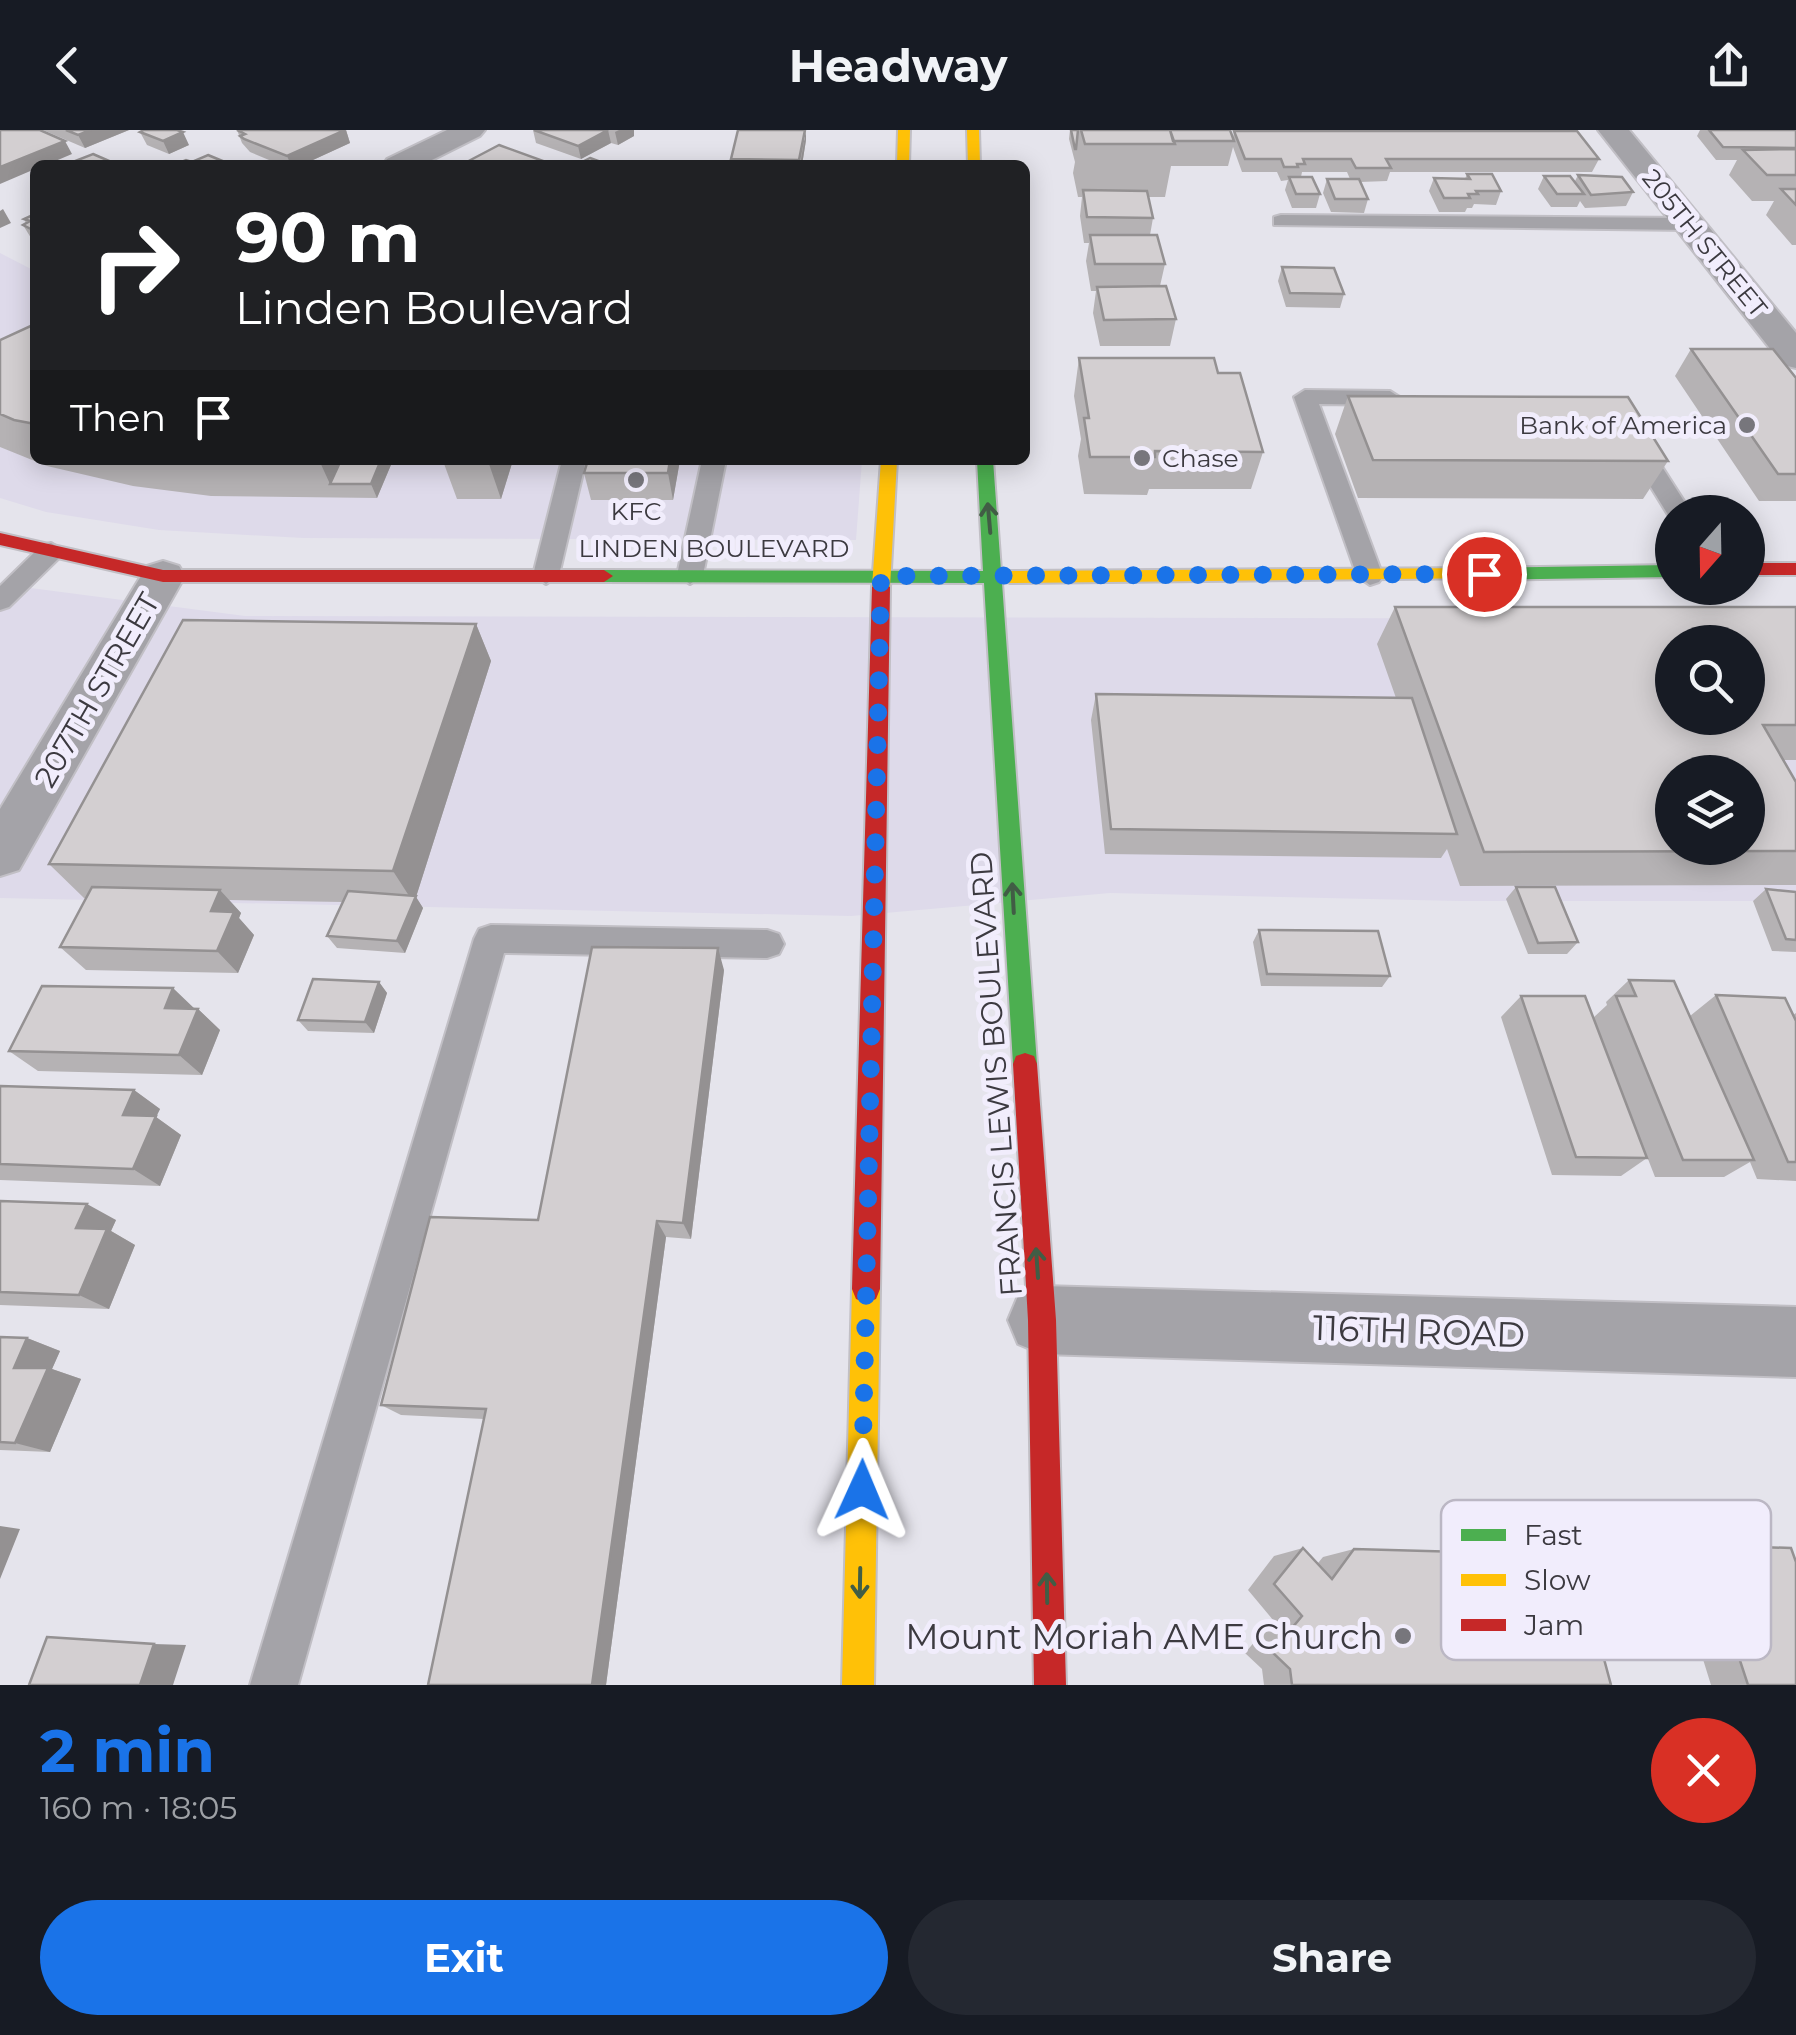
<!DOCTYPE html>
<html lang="en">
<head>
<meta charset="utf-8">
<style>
	:root { --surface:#171b24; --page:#242831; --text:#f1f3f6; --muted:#9ea1a6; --accent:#1a73e8 }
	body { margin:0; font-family:Montserrat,sans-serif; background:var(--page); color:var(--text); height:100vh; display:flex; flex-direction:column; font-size:38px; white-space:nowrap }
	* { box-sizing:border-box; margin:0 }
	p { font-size:32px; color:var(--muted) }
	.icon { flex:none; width:55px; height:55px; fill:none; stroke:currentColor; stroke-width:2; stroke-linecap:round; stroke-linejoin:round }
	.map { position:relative; height:1555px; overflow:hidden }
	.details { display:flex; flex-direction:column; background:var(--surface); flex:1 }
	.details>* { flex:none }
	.guide { position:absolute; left:30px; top:30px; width:1000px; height:305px; border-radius:15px; box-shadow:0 5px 25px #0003; background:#202124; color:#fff; overflow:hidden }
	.needle { width:65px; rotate:200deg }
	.controls { position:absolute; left:1655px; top:365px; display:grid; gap:20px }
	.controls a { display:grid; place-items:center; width:110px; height:110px; border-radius:50%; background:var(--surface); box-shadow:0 5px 25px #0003; font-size:50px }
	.pin { position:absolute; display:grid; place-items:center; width:85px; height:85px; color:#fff; margin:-42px; border:5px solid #fff; border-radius:50%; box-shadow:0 2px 10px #0007 }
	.me { position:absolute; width:110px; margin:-55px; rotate:1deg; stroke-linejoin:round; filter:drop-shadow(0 0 8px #0008) }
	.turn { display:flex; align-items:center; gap:35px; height:210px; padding:0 40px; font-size:45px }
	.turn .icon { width:130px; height:130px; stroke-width:2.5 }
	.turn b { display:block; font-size:70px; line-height:85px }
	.then { display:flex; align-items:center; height:95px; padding:0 40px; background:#0003; gap:20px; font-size:38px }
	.round { display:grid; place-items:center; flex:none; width:105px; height:105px; border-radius:52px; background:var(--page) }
	.head { display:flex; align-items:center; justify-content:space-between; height:170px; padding:0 40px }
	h1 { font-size:60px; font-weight:700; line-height:75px; color:var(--accent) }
	.action { display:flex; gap:20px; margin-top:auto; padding:20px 40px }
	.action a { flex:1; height:115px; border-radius:60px; background:var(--accent); color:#fff; font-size:40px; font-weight:700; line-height:115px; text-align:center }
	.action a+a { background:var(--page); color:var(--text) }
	header { display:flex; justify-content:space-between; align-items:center; height:130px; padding:0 40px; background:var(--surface); font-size:45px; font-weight:700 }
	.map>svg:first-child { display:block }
</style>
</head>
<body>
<header><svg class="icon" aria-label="back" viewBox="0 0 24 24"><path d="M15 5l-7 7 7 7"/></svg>Headway<svg class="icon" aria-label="share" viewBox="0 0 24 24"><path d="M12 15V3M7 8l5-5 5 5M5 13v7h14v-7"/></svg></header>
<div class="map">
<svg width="1796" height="1555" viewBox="0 0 1796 1555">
	<rect width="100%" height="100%" fill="#e5e4ec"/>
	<path fill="#dedaea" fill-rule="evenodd" d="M 0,123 L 35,141 L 35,330 L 862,330 L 856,410 L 303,408 L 159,400 L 46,382 L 0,368 Z
		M 0,454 L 245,486 L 1796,489 L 1796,771 L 1459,771 L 1110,763 L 851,786 L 0,768 ZM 1672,512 L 1748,512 L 1748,588 L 1672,588 ZM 1672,642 L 1748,642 L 1748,718 L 1672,718 Z"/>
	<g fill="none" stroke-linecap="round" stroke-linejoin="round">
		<g stroke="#c1bfc5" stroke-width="4">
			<path id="lane" d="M 1281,85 L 1689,88 L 1699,94 L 1689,100 L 1274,95 L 1274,87 Z
				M 1305,260 L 1390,261 L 1401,268 L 1390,275 L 1319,274 L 1383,446 L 1379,452 L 1370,455 L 1357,446 L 1294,267 Z
				M 1635,305 L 1643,307 L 1691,382 L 1672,382 L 1670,388 L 1623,312 Z
				M 562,330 L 586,330 L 559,445 L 546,454 L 533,445 Z
				M 702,330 L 726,330 L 703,445 L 690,454 L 677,445 Z
				M 51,413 L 64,421 L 60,427 L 9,477 L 0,480 L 0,456 L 42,415 Z
				M 491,795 L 767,800 L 779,804 L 784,814 L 779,824 L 767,828 L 504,823 L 298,1555 L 250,1555 L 474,809 L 479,799 Z"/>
		</g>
		<g stroke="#c1bfc5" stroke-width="4">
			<path id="street" d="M 447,0 L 485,0 L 480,6 L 422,35 L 383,35 L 387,29 Z
				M 1598,0 L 1629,0 L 1796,203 L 1796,238 L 1783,235 Z
				M 163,431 L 179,436 L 185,446 L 19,740 L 0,746 L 0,679 L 147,436 Z
				M 1042,1156 L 1796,1177 L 1796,1247 L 1042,1224 L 1018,1214 L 1008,1190 L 1018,1166 Z"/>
		</g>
		<g stroke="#c1bfc5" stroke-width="4">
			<path id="fast" d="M 977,330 L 993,330 L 1001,441 L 1016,443 L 1019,447 L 1016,451 L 1002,453 L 1037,934 L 1034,942 L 1025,945 L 1016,942 L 1013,934 L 984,453 L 604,452 L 595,446 L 604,440 L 983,441 Z
				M 1672,435 L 1672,447 L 1485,450 L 1476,444 L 1485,438 Z"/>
		</g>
		<g stroke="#c1bfc5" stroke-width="4">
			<path id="slow" d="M 898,0 L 910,0 L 909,35 L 897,35 Z
				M 967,0 L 979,0 L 980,35 L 968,35 Z
				M 881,330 L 897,330 L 890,457 L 881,463 L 872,457 Z
				M 1485,438 L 1494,444 L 1491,448 L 1010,453 L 1001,447 L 1010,441 Z
				M 866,1145 L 876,1149 L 880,1159 L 874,1555 L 842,1555 L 852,1159 L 856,1149 Z"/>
		</g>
		<g stroke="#c1bfc5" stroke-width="4">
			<path id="jam" d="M 0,403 L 163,440 L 604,440 L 613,446 L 604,452 L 163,452 L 0,415 Z
				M 1748,433 L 1796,433 L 1796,445 L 1748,445 Z
				M 881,451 L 890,457 L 880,1159 L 876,1169 L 866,1173 L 856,1169 L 852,1159 L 872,457 Z
				M 1025,923 L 1034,926 L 1037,934 L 1056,1190 L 1066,1555 L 1034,1555 L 1028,1190 L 1013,934 L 1016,926 Z"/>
		</g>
		<use href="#lane" fill="#a4a3a8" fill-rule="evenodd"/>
		<use href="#street" fill="#a4a3a8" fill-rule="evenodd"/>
		<use href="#fast" fill="#4caf50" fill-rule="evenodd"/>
		<use href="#slow" fill="#ffc107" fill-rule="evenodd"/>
		<use href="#jam" fill="#c62828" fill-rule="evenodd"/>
	</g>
	<path fill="#b5b2b4" d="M 43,0 L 129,0 L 85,18 Z
		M 237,0 L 346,0 L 350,13 L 302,35 L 281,35 L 250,22 L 242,13 Z
		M 533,0 L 634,0 L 634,6 L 618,15 L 611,13 L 581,29 L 536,13 Z
		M 1070,0 L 1230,0 L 1233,8 L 1234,1 L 1599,29 L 1592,42 L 1390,42 L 1387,51 L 1360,52 L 1368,69 L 1364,83 L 1331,82 L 1323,63 L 1327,49 L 1350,49 L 1347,42 L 1302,42 L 1301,47 L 1320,64 L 1316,78 L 1292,78 L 1285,60 L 1288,50 L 1281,51 L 1277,42 L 1242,42 L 1233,17 L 1228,36 L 1171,36 L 1165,67 L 1148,67 L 1153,88 L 1150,105 L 1165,134 L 1160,156 L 1176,189 L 1170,216 L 1100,216 L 1093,183 L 1096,161 L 1091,161 L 1086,131 L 1089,113 L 1084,113 L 1080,86 L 1082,67 L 1078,67 L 1073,43 L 1075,32 L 1069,9 Z
		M 1700,0 L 1796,0 L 1796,115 L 1792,115 L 1766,85 L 1774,71 L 1752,71 L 1729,45 L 1737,30 L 1716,30 L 1697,6 Z
		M 140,2 L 189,15 L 169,24 L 147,15 Z
		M 806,10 L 802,35 L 732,35 L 731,29 Z
		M 1467,44 L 1501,61 L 1496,75 L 1474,74 L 1472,78 L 1467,78 L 1465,82 L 1439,82 L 1429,61 L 1434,48 L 1465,49 Z
		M 1578,45 L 1633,62 L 1626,76 L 1585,78 L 1580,71 L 1577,77 L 1551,77 L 1538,59 L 1544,46 L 1575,51 Z
		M 35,84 L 35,110 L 31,108 L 23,95 L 26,93 L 24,89 Z
		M 1282,137 L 1344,164 L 1340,178 L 1286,177 L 1278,151 Z
		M 35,194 L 35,330 L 393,330 L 377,368 L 211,366 L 133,356 L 47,336 L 0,317 L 0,210 Z
		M 1691,219 L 1796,248 L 1796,371 L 1759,371 L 1675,246 Z
		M 1079,228 L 1218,243 L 1263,322 L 1251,359 L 1149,359 L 1147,365 L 1084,364 L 1078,326 L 1081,309 L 1074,266 Z
		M 1348,266 L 1668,331 L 1643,369 L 1358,368 L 1335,304 Z
		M 513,330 L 501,369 L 457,369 L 443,331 Z
		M 680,330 L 673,370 L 591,370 L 584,343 Z
		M 1395,477 L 1796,477 L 1796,630 L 1784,630 L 1796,652 L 1796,755 L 1460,756 L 1447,719 L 1441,728 L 1105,724 L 1091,590 L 1096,564 L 1396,568 L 1377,514 Z
		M 476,494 L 491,531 L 416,767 L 423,778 L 405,823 L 337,818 L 327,806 L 343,772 L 229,770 L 241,783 L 239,788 L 254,805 L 238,843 L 86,840 L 60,817 L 87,768 L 84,768 L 49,734 Z
		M 1516,757 L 1578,812 L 1567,824 L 1528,824 L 1506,769 Z
		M 1766,759 L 1796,762 L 1796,822 L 1772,821 L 1753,771 Z
		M 1259,800 L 1390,846 L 1382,857 L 1261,856 L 1253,812 Z
		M 724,840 L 691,1109 L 666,1107 L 606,1555 L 428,1555 L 484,1289 L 401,1285 L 381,1275 L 538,1090 Z
		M 1629,850 L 1690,886 L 1716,865 L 1793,885 L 1796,883 L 1796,1051 L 1757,1049 L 1750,1032 L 1724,1047 L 1655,1047 L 1593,888 L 1607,875 L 1606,872 Z
		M 379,852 L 387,863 L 374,903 L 308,901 L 298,890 Z
		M 1521,866 L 1647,1028 L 1621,1046 L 1552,1045 L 1501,887 Z
		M 198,879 L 220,900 L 202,945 L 38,941 L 9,921 Z
		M 0,956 L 134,960 L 160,979 L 156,987 L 181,1005 L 160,1056 L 0,1050 Z
		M 0,1071 L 116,1090 L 111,1101 L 135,1115 L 109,1179 L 0,1175 Z
		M 0,1207 L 27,1208 L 60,1221 L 52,1239 L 81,1249 L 50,1322 L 0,1320 Z
		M 1702,1415 L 1796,1428 L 1796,1555 L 1711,1555 L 1669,1420 Z
		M 1303,1418 L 1318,1433 L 1323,1427 L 1354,1419 L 1611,1555 L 1264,1555 L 1262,1539 L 1245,1523 L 1273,1490 L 1248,1460 L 1274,1426 Z"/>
	<path fill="#949192" d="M 91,0 L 129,0 L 85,18 L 78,5 Z
		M 346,0 L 350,13 L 302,35 L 291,35 L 287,26 Z
		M 608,0 L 611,13 L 581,29 L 578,16 Z
		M 619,0 L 634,0 L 634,6 L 618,15 L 615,2 Z
		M 806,0 L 806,10 L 802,35 L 800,35 Z
		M 183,2 L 189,15 L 169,24 L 163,11 Z
		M 65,11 L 72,24 L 46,35 L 35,35 L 35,39 L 0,54 L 0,37 Z
		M 3,79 L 11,93 L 0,98 L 0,81 Z
		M 319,330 L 354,330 L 330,354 Z
		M 381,330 L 393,330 L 377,368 L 371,354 Z
		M 488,330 L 513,330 L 501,369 L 488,331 Z
		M 670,330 L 680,330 L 673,370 L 668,343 Z
		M 476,494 L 491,531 L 416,767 L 423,778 L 405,823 L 397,811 L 413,772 L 393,741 Z
		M 220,760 L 241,783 L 239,788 L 254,805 L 238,843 L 217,821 L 211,781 Z
		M 718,818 L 724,840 L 691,1109 L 683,1093 Z
		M 379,852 L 387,863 L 374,903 L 365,892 Z
		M 173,858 L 196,880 L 165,878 Z
		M 198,879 L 220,900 L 202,945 L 179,925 Z
		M 134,960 L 160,979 L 156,987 L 181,1005 L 160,1056 L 133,1039 L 123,985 Z
		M 87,1074 L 116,1090 L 111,1101 L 135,1115 L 109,1179 L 79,1165 L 76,1098 Z
		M 657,1091 L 666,1107 L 606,1555 L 592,1555 Z
		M 27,1208 L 60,1221 L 52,1239 L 81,1249 L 50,1322 L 15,1313 L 14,1238 Z
		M 0,1396 L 20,1399 L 0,1449 Z
		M 154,1514 L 186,1515 L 173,1555 L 140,1555 Z"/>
	<path fill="#d3cfd1" stroke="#949192" stroke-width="2.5" fill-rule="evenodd" d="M 0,0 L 40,0 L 65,11 L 0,37 Z
		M 66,0 L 91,0 L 78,5 Z
		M 144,0 L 177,0 L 183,2 L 163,11 L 140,2 Z
		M 237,0 L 345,0 L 287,26 L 244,9 L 240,6 L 245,4 Z
		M 534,0 L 608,0 L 578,16 Z
		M 738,0 L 805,0 L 799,30 L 731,29 Z
		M 1071,0 L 1078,0 L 1076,19 L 1075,19 Z
		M 1081,0 L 1170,0 L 1175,14 L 1085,14 Z
		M 1170,0 L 1230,0 L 1234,11 L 1173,11 Z
		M 1709,0 L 1796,0 L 1796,18 L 1723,17 Z
		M 1234,1 L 1577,1 L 1599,29 L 1386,29 L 1391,38 L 1356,38 L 1351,29 L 1303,29 L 1305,34 L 1297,34 L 1298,37 L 1284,37 L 1281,29 L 1245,29 Z
		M 499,15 L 546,32 L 541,35 L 461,35 Z
		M 1796,19 L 1796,45 L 1767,45 L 1743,20 Z
		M 93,24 L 114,33 L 108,35 L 75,35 L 70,33 Z
		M 208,25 L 232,35 L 174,35 L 186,30 L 192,32 Z
		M 590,28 L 609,35 L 576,35 Z
		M 1467,44 L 1492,44 L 1501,61 L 1476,61 L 1478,64 L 1468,64 L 1470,68 L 1444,68 L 1434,48 L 1470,49 Z
		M 1578,45 L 1622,47 L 1633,62 L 1591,65 Z
		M 1544,46 L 1570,46 L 1584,64 L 1557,64 Z
		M 1289,47 L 1312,47 L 1320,64 L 1296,64 Z
		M 1327,49 L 1359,49 L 1368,69 L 1335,69 Z
		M 1781,59 L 1796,59 L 1796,75 Z
		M 1083,60 L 1147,61 L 1153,88 L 1087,87 Z
		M 35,84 L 35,101 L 23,95 L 30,91 L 24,89 Z
		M 1090,105 L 1157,105 L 1165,134 L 1095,134 Z
		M 1282,137 L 1334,138 L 1344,164 L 1290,163 Z
		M 1166,156 L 1176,189 L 1104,190 L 1097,157 Z
		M 35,194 L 35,294 L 14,290 L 0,284 L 0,210 Z
		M 1691,219 L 1773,219 L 1796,248 L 1796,344 L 1778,344 Z
		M 1079,228 L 1214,228 L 1218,243 L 1240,243 L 1263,322 L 1155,321 L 1155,327 L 1090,327 L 1084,288 L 1089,288 Z
		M 1348,266 L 1628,267 L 1668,331 L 1373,330 Z
		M 341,330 L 381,330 L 371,354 L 330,354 Z
		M 588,330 L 670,330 L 668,343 L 584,343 Z
		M 1395,477 L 1796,477 L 1796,595 L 1763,595 L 1796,652 L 1796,721 L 1484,722 ZM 1672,512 L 1748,512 L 1748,588 L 1672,588 ZM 1672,642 L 1748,642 L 1748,718 L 1672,718 Z
		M 183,490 L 476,494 L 393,741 L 49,734 Z
		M 1096,564 L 1412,568 L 1457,704 L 1111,699 Z
		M 92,757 L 220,760 L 211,781 L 234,782 L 217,821 L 60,817 Z
		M 1516,757 L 1555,757 L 1578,812 L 1538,813 Z
		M 1766,759 L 1796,762 L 1796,810 L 1786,809 Z
		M 348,761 L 416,766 L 397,811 L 327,806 Z
		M 1259,800 L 1378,801 L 1390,846 L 1267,844 Z
		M 592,817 L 718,818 L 683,1093 L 657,1091 L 592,1555 L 428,1555 L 486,1279 L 381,1275 L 430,1087 L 538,1090 Z
		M 313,849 L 379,852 L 365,892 L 298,890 Z
		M 1629,850 L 1674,851 L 1754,1030 L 1683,1030 L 1616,866 L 1636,866 Z
		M 42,856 L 173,858 L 165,878 L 198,879 L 179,925 L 9,921 Z
		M 1716,865 L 1785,868 L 1796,891 L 1796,1032 L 1788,1032 Z
		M 1521,866 L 1585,866 L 1647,1028 L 1576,1027 Z
		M 0,956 L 134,960 L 123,985 L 156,986 L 133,1039 L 0,1034 Z
		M 0,1071 L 87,1074 L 76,1098 L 107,1099 L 79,1165 L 0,1162 Z
		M 0,1207 L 27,1208 L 14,1238 L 48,1238 L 15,1313 L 0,1312 Z
		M 1702,1415 L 1791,1418 L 1796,1432 L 1796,1555 L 1748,1555 Z
		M 1303,1418 L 1332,1449 L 1354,1419 L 1576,1425 L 1611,1555 L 1292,1555 L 1290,1539 L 1272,1522 L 1302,1486 L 1274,1454 Z
		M 47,1507 L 154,1514 L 140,1555 L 29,1555 Z"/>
	<defs><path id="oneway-shaft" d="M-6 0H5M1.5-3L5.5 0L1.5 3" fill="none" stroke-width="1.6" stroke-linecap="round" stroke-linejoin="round" transform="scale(2.5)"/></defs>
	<g stroke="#415d45">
		<use href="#oneway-shaft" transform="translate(989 388) rotate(-95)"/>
		<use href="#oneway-shaft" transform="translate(1013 768) rotate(-93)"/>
		<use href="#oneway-shaft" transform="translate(1037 1133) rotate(-94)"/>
		<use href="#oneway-shaft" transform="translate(860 1453) rotate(91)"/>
		<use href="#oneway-shaft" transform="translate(1047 1458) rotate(-91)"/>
	</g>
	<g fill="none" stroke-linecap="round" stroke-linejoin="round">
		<path stroke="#1a73e8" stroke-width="18" stroke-dasharray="0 32.4" d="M 862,1360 L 881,446 L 1484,444"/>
	</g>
	<g fill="#77767c" stroke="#f1edfc" stroke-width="4">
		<circle cx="1747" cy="295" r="10"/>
		<circle cx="1142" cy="328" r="10"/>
		<circle cx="636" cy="350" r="10"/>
		<circle cx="1403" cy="1506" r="10"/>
	</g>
	<g text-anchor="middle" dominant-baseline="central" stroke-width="10" stroke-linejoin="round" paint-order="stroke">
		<g font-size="25" fill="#3c3a40" stroke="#f1edfc">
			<text transform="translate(1705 113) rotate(51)">205TH STREET</text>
			<text x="714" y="418">LINDEN BOULEVARD</text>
		</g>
		<g font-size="25" fill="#3c3a40" stroke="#f1edfc" text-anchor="end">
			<text x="1727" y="295">Bank of America</text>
			<text x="1162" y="328" text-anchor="start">Chase</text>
			<text x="636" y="381" text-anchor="middle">KFC</text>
		</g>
		<g font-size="30" fill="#3c3a40" stroke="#f1edfc">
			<text transform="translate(97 560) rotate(-60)">207TH STREET</text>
			<text transform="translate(996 944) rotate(-94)">FRANCIS LEWIS BOULEVARD</text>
		</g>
		<g font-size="35" fill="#3c3a40" stroke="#f1edfc">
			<text transform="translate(1419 1201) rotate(2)">116TH ROAD</text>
		</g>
		<g font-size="35" fill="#3c3a40" stroke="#f1edfc" text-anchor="end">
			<text x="1383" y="1506">Mount Moriah AME Church</text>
		</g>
	</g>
	<rect x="1441" y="1370" width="330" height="160" rx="15" fill="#f1edfc" stroke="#bbb7c4" stroke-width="2.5"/>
	<rect x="1461" y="1399" width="45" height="12" fill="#4caf50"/>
	<rect x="1461" y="1444" width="45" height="12" fill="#ffc107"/>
	<rect x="1461" y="1489" width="45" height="12" fill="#c62828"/>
	<g font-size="28" fill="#3c3a40">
		<text x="1524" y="1415">Fast</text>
		<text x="1524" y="1460">Slow</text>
		<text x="1524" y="1505">Jam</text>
	</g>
</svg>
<div class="controls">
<a><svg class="needle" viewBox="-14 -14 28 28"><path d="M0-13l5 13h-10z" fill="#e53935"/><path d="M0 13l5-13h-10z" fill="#9ea1a6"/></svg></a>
<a><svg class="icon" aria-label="search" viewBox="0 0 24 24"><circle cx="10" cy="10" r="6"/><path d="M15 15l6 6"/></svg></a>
<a><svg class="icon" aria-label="layers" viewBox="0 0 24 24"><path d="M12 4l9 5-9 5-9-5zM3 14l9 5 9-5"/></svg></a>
</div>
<div class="pin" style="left:1484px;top:444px;background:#d93025"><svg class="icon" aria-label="arrive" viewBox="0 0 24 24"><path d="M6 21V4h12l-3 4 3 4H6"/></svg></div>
<svg class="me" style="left:862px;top:1360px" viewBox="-20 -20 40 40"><path d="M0-17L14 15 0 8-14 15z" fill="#1a73e8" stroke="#fff" stroke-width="4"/></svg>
<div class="guide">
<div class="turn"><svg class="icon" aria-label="right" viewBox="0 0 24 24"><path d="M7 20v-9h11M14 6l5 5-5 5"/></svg><div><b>90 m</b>Linden Boulevard</div></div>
<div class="then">Then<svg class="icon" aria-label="arrive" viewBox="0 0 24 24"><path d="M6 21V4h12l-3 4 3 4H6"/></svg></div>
</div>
</div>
<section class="details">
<div class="head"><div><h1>2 min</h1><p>160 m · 18:05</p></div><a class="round" style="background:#d93025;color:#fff"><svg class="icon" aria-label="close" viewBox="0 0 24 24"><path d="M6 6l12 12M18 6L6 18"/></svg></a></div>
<div class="action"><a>Exit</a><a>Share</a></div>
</section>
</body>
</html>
